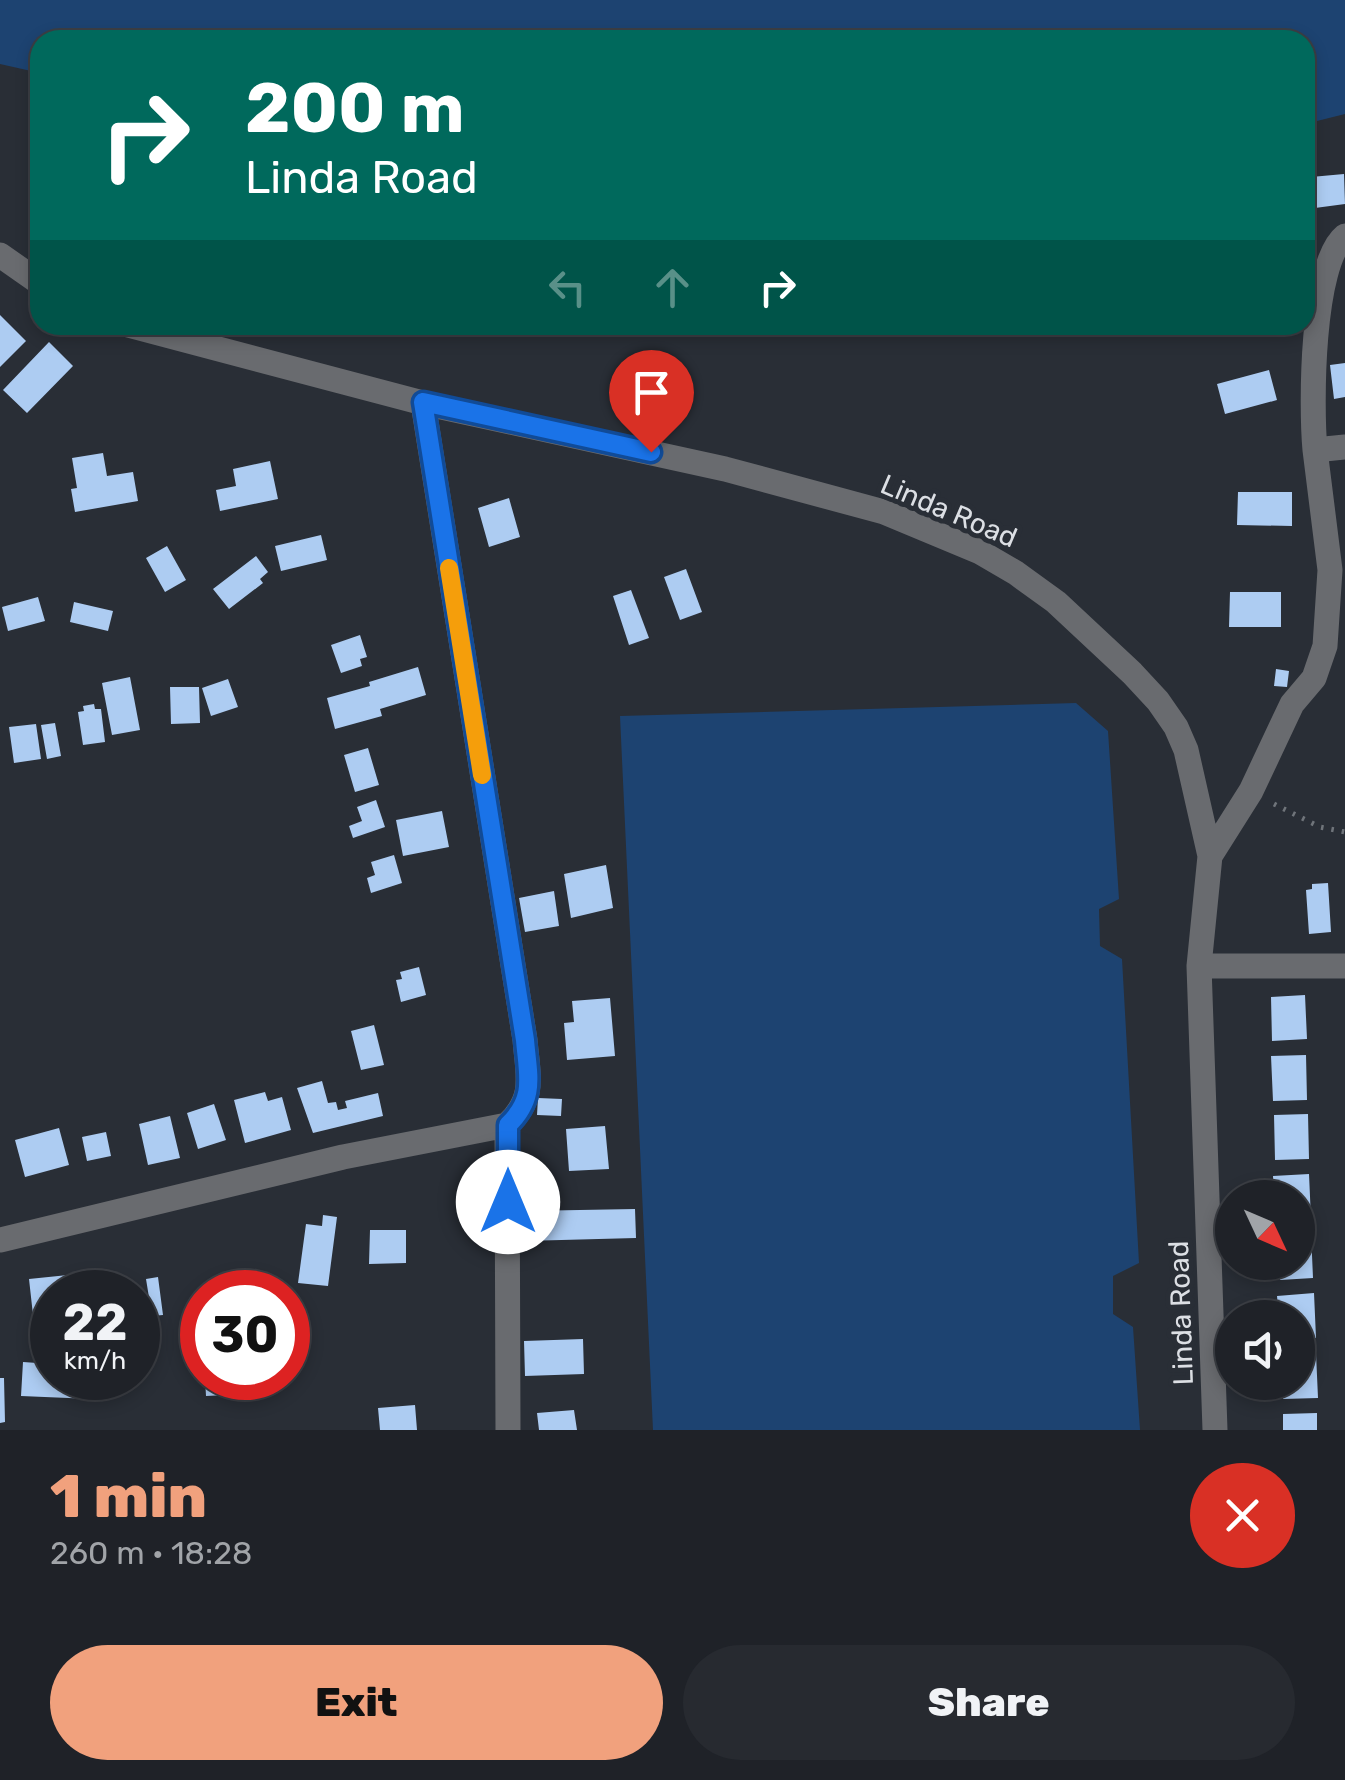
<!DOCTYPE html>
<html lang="en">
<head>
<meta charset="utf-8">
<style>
	:root { --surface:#1f2228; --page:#272a30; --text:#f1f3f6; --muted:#a1a4a8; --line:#3c3f45; --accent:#f1a17d }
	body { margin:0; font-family:Rubik,sans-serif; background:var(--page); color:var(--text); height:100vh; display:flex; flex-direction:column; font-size:38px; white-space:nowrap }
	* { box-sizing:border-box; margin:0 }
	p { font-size:32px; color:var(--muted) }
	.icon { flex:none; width:55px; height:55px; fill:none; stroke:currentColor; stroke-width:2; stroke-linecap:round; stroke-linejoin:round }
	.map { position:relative; height:1430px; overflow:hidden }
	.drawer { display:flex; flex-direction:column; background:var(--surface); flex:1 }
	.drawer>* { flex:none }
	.guide { position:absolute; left:30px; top:30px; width:1285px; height:305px; border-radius:30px; box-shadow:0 5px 15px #0003,0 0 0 2px var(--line); background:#00695c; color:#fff; overflow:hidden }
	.needle { width:65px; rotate:134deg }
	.fabs { position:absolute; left:1215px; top:1180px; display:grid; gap:20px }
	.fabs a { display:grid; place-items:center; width:100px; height:100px; border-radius:50%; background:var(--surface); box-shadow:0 5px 15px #0003,0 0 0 2px var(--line); font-size:50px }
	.speed { position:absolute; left:30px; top:1270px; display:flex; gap:20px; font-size:50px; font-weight:700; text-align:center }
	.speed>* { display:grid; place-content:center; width:130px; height:130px; border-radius:50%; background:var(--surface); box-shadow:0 5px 15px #0003,0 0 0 2px var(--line); line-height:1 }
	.speed small { font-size:25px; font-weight:400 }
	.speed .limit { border:15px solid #d22; background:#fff; color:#111 }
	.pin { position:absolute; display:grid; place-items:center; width:85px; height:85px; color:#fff; margin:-102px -42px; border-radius:50% 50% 50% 0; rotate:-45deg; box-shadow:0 0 10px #0007 }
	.pin .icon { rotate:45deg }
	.me { position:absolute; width:110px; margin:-55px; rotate:0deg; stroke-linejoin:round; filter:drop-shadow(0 0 8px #0008) }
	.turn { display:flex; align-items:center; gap:35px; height:210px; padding:0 50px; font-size:45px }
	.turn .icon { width:130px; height:130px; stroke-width:2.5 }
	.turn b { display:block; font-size:70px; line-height:85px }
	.lanes { display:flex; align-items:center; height:95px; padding:0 50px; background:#0003; justify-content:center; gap:50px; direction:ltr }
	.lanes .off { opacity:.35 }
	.round { display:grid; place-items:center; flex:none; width:105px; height:105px; border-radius:52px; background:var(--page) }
	.summary { display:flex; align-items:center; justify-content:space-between; height:170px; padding:0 50px }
	h1 { font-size:60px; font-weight:800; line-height:75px; color:var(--accent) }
	.primary-button { display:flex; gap:20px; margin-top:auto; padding:20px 50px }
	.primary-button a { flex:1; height:115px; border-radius:60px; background:var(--accent); color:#111; font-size:40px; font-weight:800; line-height:115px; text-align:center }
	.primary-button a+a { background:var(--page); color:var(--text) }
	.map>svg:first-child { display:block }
</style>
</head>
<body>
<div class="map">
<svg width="1345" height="1430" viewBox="0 0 1345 1430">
	<rect width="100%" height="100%" fill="#292e36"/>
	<path fill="#1d4371" d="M 0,0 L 1345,0 L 1345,114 L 1305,124 L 1305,40 L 40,40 L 40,73 L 0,64 Z
		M 1076,703 L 1108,731 L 1119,899 L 1099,909 L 1100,946 L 1122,959 L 1139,1263 L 1113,1276 L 1113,1314 L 1133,1327 L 1140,1430 L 653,1430 L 620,716 Z"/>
	<path fill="#adccf2" d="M 1344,174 L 1345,204 L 1315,208 L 1311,177 Z
		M 0,315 L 26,341 L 0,367 Z
		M 49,342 L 73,366 L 27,413 L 3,390 Z
		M 1345,363 L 1345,397 L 1334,399 L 1330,365 Z
		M 1269,370 L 1277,400 L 1225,414 L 1217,384 Z
		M 103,453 L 107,476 L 133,472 L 138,501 L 75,512 L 71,489 L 77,488 L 72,458 Z
		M 270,461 L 278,499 L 220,511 L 216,490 L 236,486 L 233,469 Z
		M 1238,492 L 1292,492 L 1292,526 L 1237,525 Z
		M 509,498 L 520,537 L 489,547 L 478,508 Z
		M 321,535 L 327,560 L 281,571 L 275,546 Z
		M 167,546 L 186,580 L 165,592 L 146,558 Z
		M 256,556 L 268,572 L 260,579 L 263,583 L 229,609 L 213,589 Z
		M 686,569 L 702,612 L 680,620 L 664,577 Z
		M 631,590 L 649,638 L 629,645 L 613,596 Z
		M 1230,592 L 1281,592 L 1281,627 L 1229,627 Z
		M 38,597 L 45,621 L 8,631 L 2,607 Z
		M 74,602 L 113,611 L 108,631 L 70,622 Z
		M 360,635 L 367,657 L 360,659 L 362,666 L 341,673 L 331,645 Z
		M 418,667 L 426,695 L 380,709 L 382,716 L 335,729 L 327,698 L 370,686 L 369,682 Z
		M 1276,669 L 1289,671 L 1287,687 L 1274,686 Z
		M 130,677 L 140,730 L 112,735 L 102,683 Z
		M 228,679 L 238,707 L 211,716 L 202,688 Z
		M 170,687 L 199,687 L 200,723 L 171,724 Z
		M 94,704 L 95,709 L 101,709 L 105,742 L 83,745 L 78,712 L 84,711 L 83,706 Z
		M 55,723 L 61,756 L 47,759 L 41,725 Z
		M 36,724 L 41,759 L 14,763 L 9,727 Z
		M 368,748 L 379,785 L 355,792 L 344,755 Z
		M 376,800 L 385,827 L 353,838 L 349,826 L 362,821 L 357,807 Z
		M 442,811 L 449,847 L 403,856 L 396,820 Z
		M 394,855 L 402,883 L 371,893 L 367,878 L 375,875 L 371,862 Z
		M 606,865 L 613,908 L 571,918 L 564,874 Z
		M 1328,883 L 1331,932 L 1309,934 L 1306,890 L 1312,889 L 1312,884 Z
		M 554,891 L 559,926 L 525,932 L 519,898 Z
		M 419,967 L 426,995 L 401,1002 L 396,980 L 402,979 L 400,972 Z
		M 1305,995 L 1307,1039 L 1272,1041 L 1271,997 Z
		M 610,998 L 615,1056 L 567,1060 L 564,1023 L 574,1022 L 572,1001 Z
		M 374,1025 L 384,1065 L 361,1070 L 351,1031 Z
		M 1306,1055 L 1307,1100 L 1273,1101 L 1271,1056 Z
		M 322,1081 L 328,1103 L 336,1102 L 338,1110 L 347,1108 L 345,1101 L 378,1093 L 383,1116 L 313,1133 L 297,1088 Z
		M 265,1092 L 268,1101 L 282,1097 L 291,1130 L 245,1143 L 234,1100 Z
		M 538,1098 L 562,1099 L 561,1116 L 537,1115 Z
		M 214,1104 L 226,1140 L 198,1149 L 187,1113 Z
		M 1308,1114 L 1309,1159 L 1275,1160 L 1274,1115 Z
		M 170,1116 L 180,1158 L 148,1165 L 139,1124 Z
		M 605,1126 L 609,1169 L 569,1171 L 566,1129 Z
		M 59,1128 L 69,1165 L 25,1177 L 15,1140 Z
		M 106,1132 L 111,1156 L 87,1161 L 82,1137 Z
		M 1309,1174 L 1311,1219 L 1298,1220 L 1298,1198 L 1274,1198 L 1273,1176 Z
		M 635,1209 L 636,1238 L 524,1241 L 524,1211 Z
		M 323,1215 L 337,1217 L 328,1286 L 298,1283 L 306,1224 L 322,1226 Z
		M 370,1230 L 406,1230 L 406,1263 L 369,1264 Z
		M 1311,1232 L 1313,1278 L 1280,1280 L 1279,1262 L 1298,1262 L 1298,1233 Z
		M 68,1275 L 69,1292 L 52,1292 L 52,1322 L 34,1324 L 29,1279 Z
		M 158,1277 L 163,1315 L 152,1316 L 146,1279 Z
		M 133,1281 L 134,1292 L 115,1292 L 114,1283 Z
		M 1314,1293 L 1316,1338 L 1298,1339 L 1298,1318 L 1279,1318 L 1277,1296 Z
		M 583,1339 L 584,1374 L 525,1376 L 524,1341 Z
		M 1316,1353 L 1318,1398 L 1283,1399 L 1283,1382 L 1298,1382 L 1298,1354 Z
		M 23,1362 L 52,1364 L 52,1378 L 93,1378 L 92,1399 L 21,1396 Z
		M 0,1378 L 4,1378 L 5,1422 L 0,1423 Z
		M 205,1378 L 226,1378 L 226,1395 L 206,1396 Z
		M 415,1405 L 417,1430 L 380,1430 L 378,1408 Z
		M 574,1410 L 577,1430 L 539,1430 L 537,1413 Z
		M 1317,1413 L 1317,1430 L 1283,1430 L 1283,1414 Z"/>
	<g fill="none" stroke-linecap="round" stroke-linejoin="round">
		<path stroke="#6f747a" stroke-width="5" stroke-dasharray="2.5 8" stroke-linecap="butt" d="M 1274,804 L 1320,827 L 1345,832"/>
		<path stroke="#696b6f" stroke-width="25" d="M 0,255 L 40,283
			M 128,325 L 423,403 L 725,469 L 884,512 L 980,552 L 1016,573 L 1056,602 L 1132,673 L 1158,701 L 1176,727 L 1186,750 L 1210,856 L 1199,966 L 1215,1430
			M 1315,450 C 1311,407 1311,263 1345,236
			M 1210,856 L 1251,791 L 1292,704 L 1314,678 L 1325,646 L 1330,570 L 1315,450 L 1345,447
			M 1199,966 L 1345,966
			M 507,1125 L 508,1430
			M 0,1240 L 343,1157 L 507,1125 C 536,1098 528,1076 525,1040 L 423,403"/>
	</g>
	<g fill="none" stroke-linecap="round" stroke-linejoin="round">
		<g stroke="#114b97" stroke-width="25">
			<path id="route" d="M 508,1202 L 508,1125 C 536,1098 528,1076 525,1040 L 423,402 L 651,452"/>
		</g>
		<use href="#route" stroke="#1a73e8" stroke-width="18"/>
		<path stroke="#f59e0b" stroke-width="18" d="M 449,568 L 482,775"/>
	</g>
	<g text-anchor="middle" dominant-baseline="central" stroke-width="10" stroke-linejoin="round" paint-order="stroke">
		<g font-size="28" fill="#dcdfe4" stroke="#292e36">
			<text transform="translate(949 511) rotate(23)">Linda Road</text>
			<text transform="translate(1181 1313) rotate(-92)">Linda Road</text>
		</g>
	</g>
</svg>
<div class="fabs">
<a><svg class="needle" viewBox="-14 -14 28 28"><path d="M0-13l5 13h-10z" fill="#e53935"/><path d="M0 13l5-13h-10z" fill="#a1a4a8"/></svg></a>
<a><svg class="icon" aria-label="sound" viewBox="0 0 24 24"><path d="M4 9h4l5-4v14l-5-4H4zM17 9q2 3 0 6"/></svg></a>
</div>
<div class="speed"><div>22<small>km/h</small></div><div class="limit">30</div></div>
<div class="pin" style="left:651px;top:452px;background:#d93025"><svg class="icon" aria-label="arrive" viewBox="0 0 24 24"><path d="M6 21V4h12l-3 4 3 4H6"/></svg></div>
<svg class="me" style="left:508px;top:1202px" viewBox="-20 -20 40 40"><circle r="19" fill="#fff"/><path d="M0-13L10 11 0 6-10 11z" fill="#1a73e8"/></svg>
<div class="guide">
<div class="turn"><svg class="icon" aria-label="right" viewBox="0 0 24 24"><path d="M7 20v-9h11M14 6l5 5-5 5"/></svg><div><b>200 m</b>Linda Road</div></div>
<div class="lanes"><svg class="icon off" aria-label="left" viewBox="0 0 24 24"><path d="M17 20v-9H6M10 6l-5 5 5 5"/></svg><svg class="icon off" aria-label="ahead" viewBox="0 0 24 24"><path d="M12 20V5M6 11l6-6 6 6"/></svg><svg class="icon" aria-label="right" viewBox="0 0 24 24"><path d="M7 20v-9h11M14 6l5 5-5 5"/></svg></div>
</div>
</div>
<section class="drawer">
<div class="summary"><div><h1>1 min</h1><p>260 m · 18:28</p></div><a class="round" style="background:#d93025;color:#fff"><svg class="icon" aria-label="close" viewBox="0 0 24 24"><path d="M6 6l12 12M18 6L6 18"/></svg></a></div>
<div class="primary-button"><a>Exit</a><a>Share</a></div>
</section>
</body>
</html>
